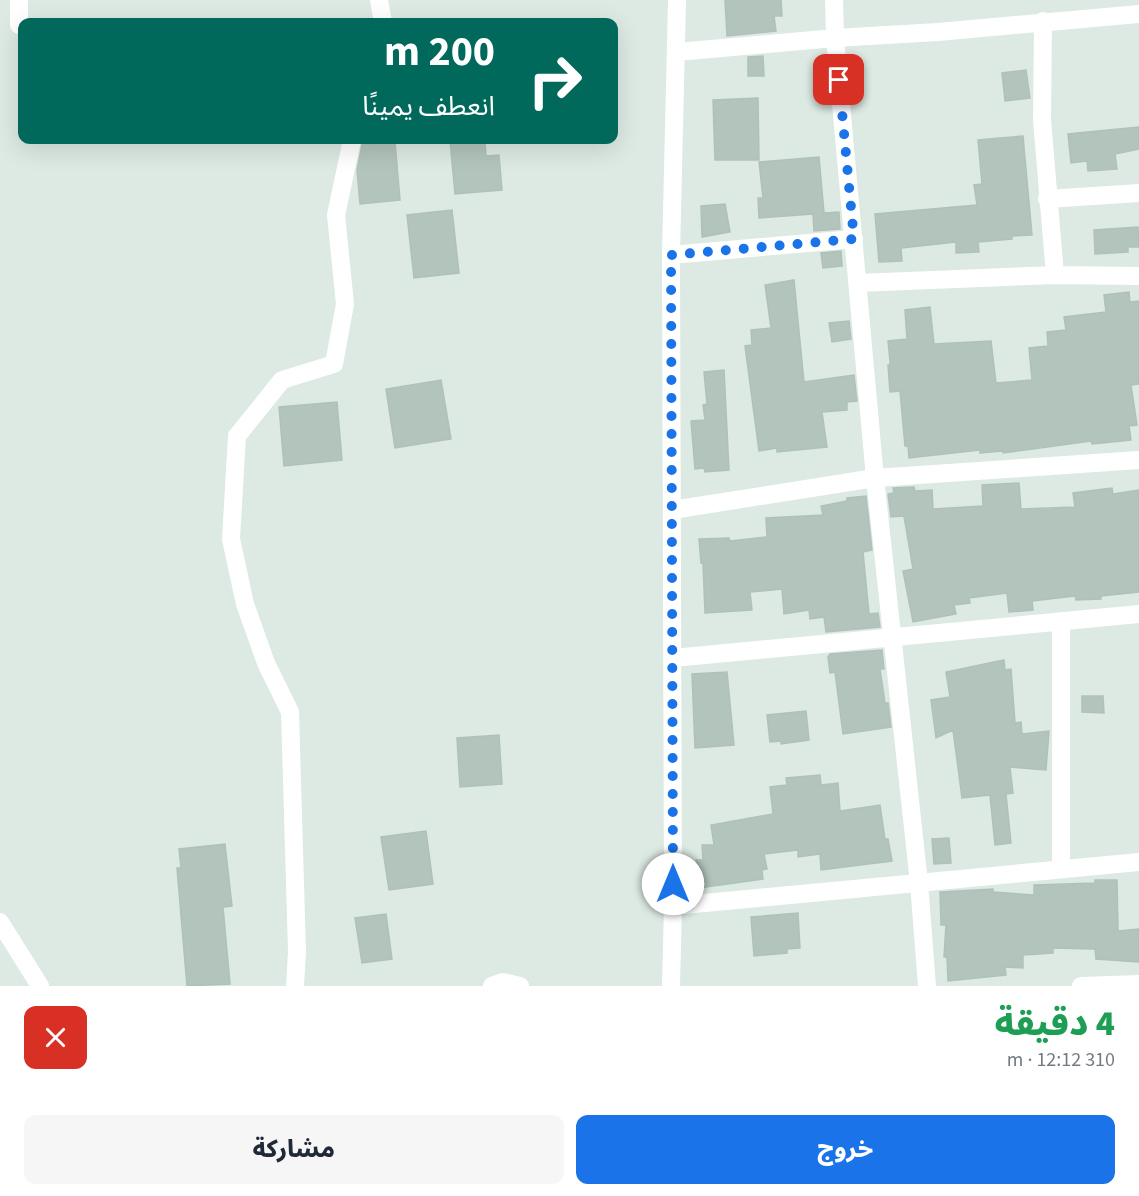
<!DOCTYPE html>
<html lang="ar">
<head>
<meta charset="utf-8">
<style>
	:root { --surface:#fff; --page:#f6f6f7; --text:#1f2937; --muted:#747a83; --accent:#1a73e8 }
	body { margin:0; font-family:"Source Sans 3","Noto Sans Arabic",sans-serif; background:var(--page); color:var(--text); direction:rtl; height:100vh; display:flex; flex-direction:column; font-size:22px; white-space:nowrap }
	* { box-sizing:border-box; margin:0 }
	p { font-size:20px; color:var(--muted) }
	.icon { flex:none; width:33px; height:33px; fill:none; stroke:currentColor; stroke-width:2; stroke-linecap:round; stroke-linejoin:round }
	.map { position:relative; height:986px; overflow:hidden; direction:ltr }
	.panel { display:flex; flex-direction:column; background:var(--surface); flex:1 }
	.panel>* { flex:none }
	.guide { position:absolute; left:18px; top:18px; width:600px; height:126px; border-radius:12px; box-shadow:0 6px 24px #0002; direction:rtl; background:#00695c; color:#fff; overflow:hidden }
	.pin { position:absolute; display:grid; place-items:center; width:51px; height:51px; color:#fff; margin:-26px; border-radius:12px; box-shadow:0 3px 9px #0006 }
	.me { position:absolute; width:66px; margin:-33px; rotate:0deg; stroke-linejoin:round; filter:drop-shadow(0 0 4px #0008) }
	.turn { display:flex; align-items:center; gap:21px; height:126px; padding:0 24px; font-size:27px }
	.turn .icon { width:78px; height:78px; stroke-width:2.5 }
	.turn b { display:block; font-size:42px; line-height:51px }
	.round { display:grid; place-items:center; flex:none; width:63px; height:63px; border-radius:12px; background:var(--page) }
	.head { display:flex; align-items:center; justify-content:space-between; height:102px; padding:0 24px }
	h1 { font-size:36px; font-weight:800; line-height:45px; color:#1e9e55 }
	.cta { display:flex; gap:12px; margin-top:auto; padding:12px 24px }
	.cta a { flex:1; height:69px; border-radius:12px; background:var(--accent); color:#fff; font-size:24px; font-weight:800; line-height:69px; text-align:center }
	.cta a+a { background:var(--page); color:var(--text) }
	.map>svg:first-child { display:block }
</style>
</head>
<body>
<div class="map">
<svg width="1139" height="986" viewBox="0 0 1139 986">
	<rect width="100%" height="100%" fill="#dde9e3"/>
	<path fill="#b2c4bc" stroke="#afc2ba" stroke-width="1.5" d="M 725,0 L 781,0 L 782,16 L 774,16 L 776,31 L 727,36 Z
		M 763,56 L 764,76 L 748,76 L 748,57 Z
		M 1026,70 L 1030,98 L 1005,101 L 1002,73 Z
		M 758,98 L 759,160 L 715,160 L 713,100 Z
		M 1139,127 L 1139,149 L 1115,154 L 1117,169 L 1088,171 L 1087,161 L 1071,163 L 1068,134 Z
		M 1023,136 L 1032,235 L 1012,236 L 1012,239 L 978,242 L 979,252 L 956,253 L 956,242 L 901,248 L 902,261 L 879,262 L 875,214 L 977,205 L 974,185 L 982,184 L 978,140 Z
		M 450,140 L 472,140 L 472,144 L 485,143 L 486,156 L 499,155 L 502,190 L 455,194 Z
		M 395,142 L 400,200 L 360,204 L 357,170 L 362,145 Z
		M 819,157 L 824,213 L 839,212 L 840,229 L 814,231 L 813,214 L 759,218 L 758,198 L 763,198 L 759,162 Z
		M 725,204 L 730,232 L 702,237 L 701,206 Z
		M 452,210 L 459,273 L 414,278 L 407,215 Z
		M 1138,227 L 1139,247 L 1128,247 L 1128,252 L 1095,254 L 1094,230 Z
		M 841,251 L 842,266 L 823,268 L 821,253 Z
		M 794,280 L 804,382 L 854,375 L 857,401 L 847,402 L 847,410 L 822,412 L 827,447 L 777,452 L 777,448 L 759,451 L 745,346 L 752,345 L 751,330 L 771,328 L 765,285 Z
		M 1129,292 L 1130,302 L 1139,301 L 1139,384 L 1131,385 L 1137,425 L 1129,426 L 1131,440 L 1092,444 L 1091,441 L 1003,453 L 1003,451 L 980,453 L 980,450 L 909,458 L 908,446 L 905,446 L 900,391 L 890,392 L 888,365 L 890,365 L 890,361 L 888,341 L 907,339 L 905,310 L 930,307 L 934,344 L 991,341 L 996,383 L 1032,380 L 1029,348 L 1048,346 L 1047,332 L 1066,330 L 1064,317 L 1106,312 L 1104,295 Z
		M 849,321 L 851,339 L 832,342 L 829,323 Z
		M 724,370 L 729,470 L 705,472 L 704,468 L 695,469 L 691,421 L 705,420 L 703,405 L 707,404 L 704,372 Z
		M 441,380 L 451,439 L 395,448 L 386,389 Z
		M 337,402 L 342,460 L 284,466 L 279,407 Z
		M 1019,483 L 1021,509 L 1075,507 L 1073,493 L 1112,488 L 1113,494 L 1139,490 L 1139,592 L 1101,596 L 1101,599 L 1076,600 L 1075,596 L 1032,601 L 1033,610 L 1009,612 L 1007,593 L 969,598 L 970,603 L 954,605 L 956,614 L 913,622 L 903,571 L 913,569 L 904,516 L 891,517 L 888,494 L 894,493 L 893,488 L 914,487 L 915,491 L 932,490 L 933,509 L 983,506 L 982,485 Z
		M 866,496 L 872,550 L 863,552 L 869,614 L 878,613 L 880,627 L 826,632 L 824,617 L 810,619 L 809,610 L 784,614 L 782,589 L 750,592 L 752,610 L 705,613 L 703,563 L 701,563 L 699,539 L 729,538 L 730,541 L 767,537 L 766,518 L 823,515 L 821,506 L 847,501 L 847,498 Z
		M 882,650 L 884,669 L 880,669 L 885,703 L 888,703 L 891,727 L 843,734 L 835,672 L 830,673 L 828,657 L 830,654 Z
		M 1004,660 L 1005,670 L 1011,669 L 1015,723 L 1021,722 L 1022,734 L 1049,731 L 1046,770 L 1010,767 L 1013,793 L 1006,794 L 1011,843 L 995,845 L 990,795 L 962,798 L 953,730 L 936,738 L 931,700 L 950,697 L 946,672 Z
		M 727,672 L 734,745 L 695,748 L 692,674 Z
		M 1082,696 L 1103,696 L 1104,713 L 1082,712 Z
		M 806,711 L 809,740 L 781,744 L 781,741 L 770,742 L 767,715 Z
		M 499,735 L 502,784 L 460,787 L 457,738 Z
		M 820,775 L 821,785 L 838,783 L 840,811 L 880,805 L 885,839 L 888,839 L 892,861 L 821,870 L 820,854 L 798,857 L 798,850 L 764,854 L 767,869 L 762,870 L 763,879 L 699,888 L 696,860 L 703,860 L 702,845 L 714,845 L 711,825 L 773,814 L 770,787 L 787,785 L 786,778 Z
		M 426,831 L 433,884 L 389,890 L 381,837 Z
		M 949,838 L 951,863 L 934,864 L 932,839 Z
		M 225,844 L 232,906 L 223,907 L 230,984 L 187,986 L 177,868 L 181,868 L 179,849 Z
		M 1095,880 L 1117,880 L 1118,931 L 1139,929 L 1139,962 L 1096,959 L 1095,949 L 1053,948 L 1053,953 L 1023,955 L 1023,968 L 1005,967 L 1006,975 L 948,981 L 947,957 L 944,957 L 946,925 L 941,925 L 940,892 L 993,889 L 993,892 L 1034,895 L 1034,885 L 1095,883 Z
		M 798,913 L 800,948 L 787,949 L 787,953 L 754,956 L 751,917 Z
		M 386,914 L 392,959 L 362,963 L 355,918 Z"/>
	<g fill="none" stroke-linecap="round" stroke-linejoin="round">
		<path stroke="#fff" stroke-width="18" d="M 379,0 L 383,22
			M 834,0 L 835,38 L 875,478 L 919,883 L 927,986
			M 1043,21 L 1042,120 L 1055,275
			M 19,25 L 19,0
			M 677,52 L 835,38 L 938,32 L 1139,14
			M 1047,199 L 1139,193
			M 671,255 L 854,239
			M 858,283 L 1055,275 L 1139,276
			M 672,510 L 875,478 L 1139,460
			M 1061,621 L 1061,869
			M 673,658 L 1139,614
			M 673,906 L 1139,862
			M 0,922 L 40,986
			M 295,986 L 297,952 L 290,712 L 266,663 L 245,604 L 231,539 L 237,436 L 282,380 L 334,364 L 345,304 L 336,215 L 352,140
			M 492,986 L 503,982 L 520,986
			M 671,986 L 673,906 L 671,255 L 677,0
			M 1081,986 L 1139,984"/>
	</g>
	<g fill="none" stroke-linecap="round" stroke-linejoin="round">
		<path stroke="#1a73e8" stroke-width="10" stroke-dasharray="0 18" d="M 673,884 L 671,255 L 854,239 L 839,80"/>
	</g>
</svg>
<div class="pin" style="left:839px;top:80px;background:#d93025"><svg class="icon" aria-label="arrive" viewBox="0 0 24 24"><path d="M6 21V4h12l-3 4 3 4H6"/></svg></div>
<svg class="me" style="left:673px;top:884px" viewBox="-20 -20 40 40"><circle r="19" fill="#fff"/><path d="M0-13L10 11 0 6-10 11z" fill="#1a73e8"/></svg>
<div class="guide">
<div class="turn"><svg class="icon" aria-label="right" viewBox="0 0 24 24"><path d="M7 20v-9h11M14 6l5 5-5 5"/></svg><div><b>200 m</b>انعطف يمينًا</div></div>
</div>
</div>
<section class="panel">
<div class="head"><div><h1>4 دقيقة</h1><p>310 m · 12:12</p></div><a class="round" style="background:#d93025;color:#fff"><svg class="icon" aria-label="close" viewBox="0 0 24 24"><path d="M6 6l12 12M18 6L6 18"/></svg></a></div>
<div class="cta"><a>خروج</a><a>مشاركة</a></div>
</section>
</body>
</html>
